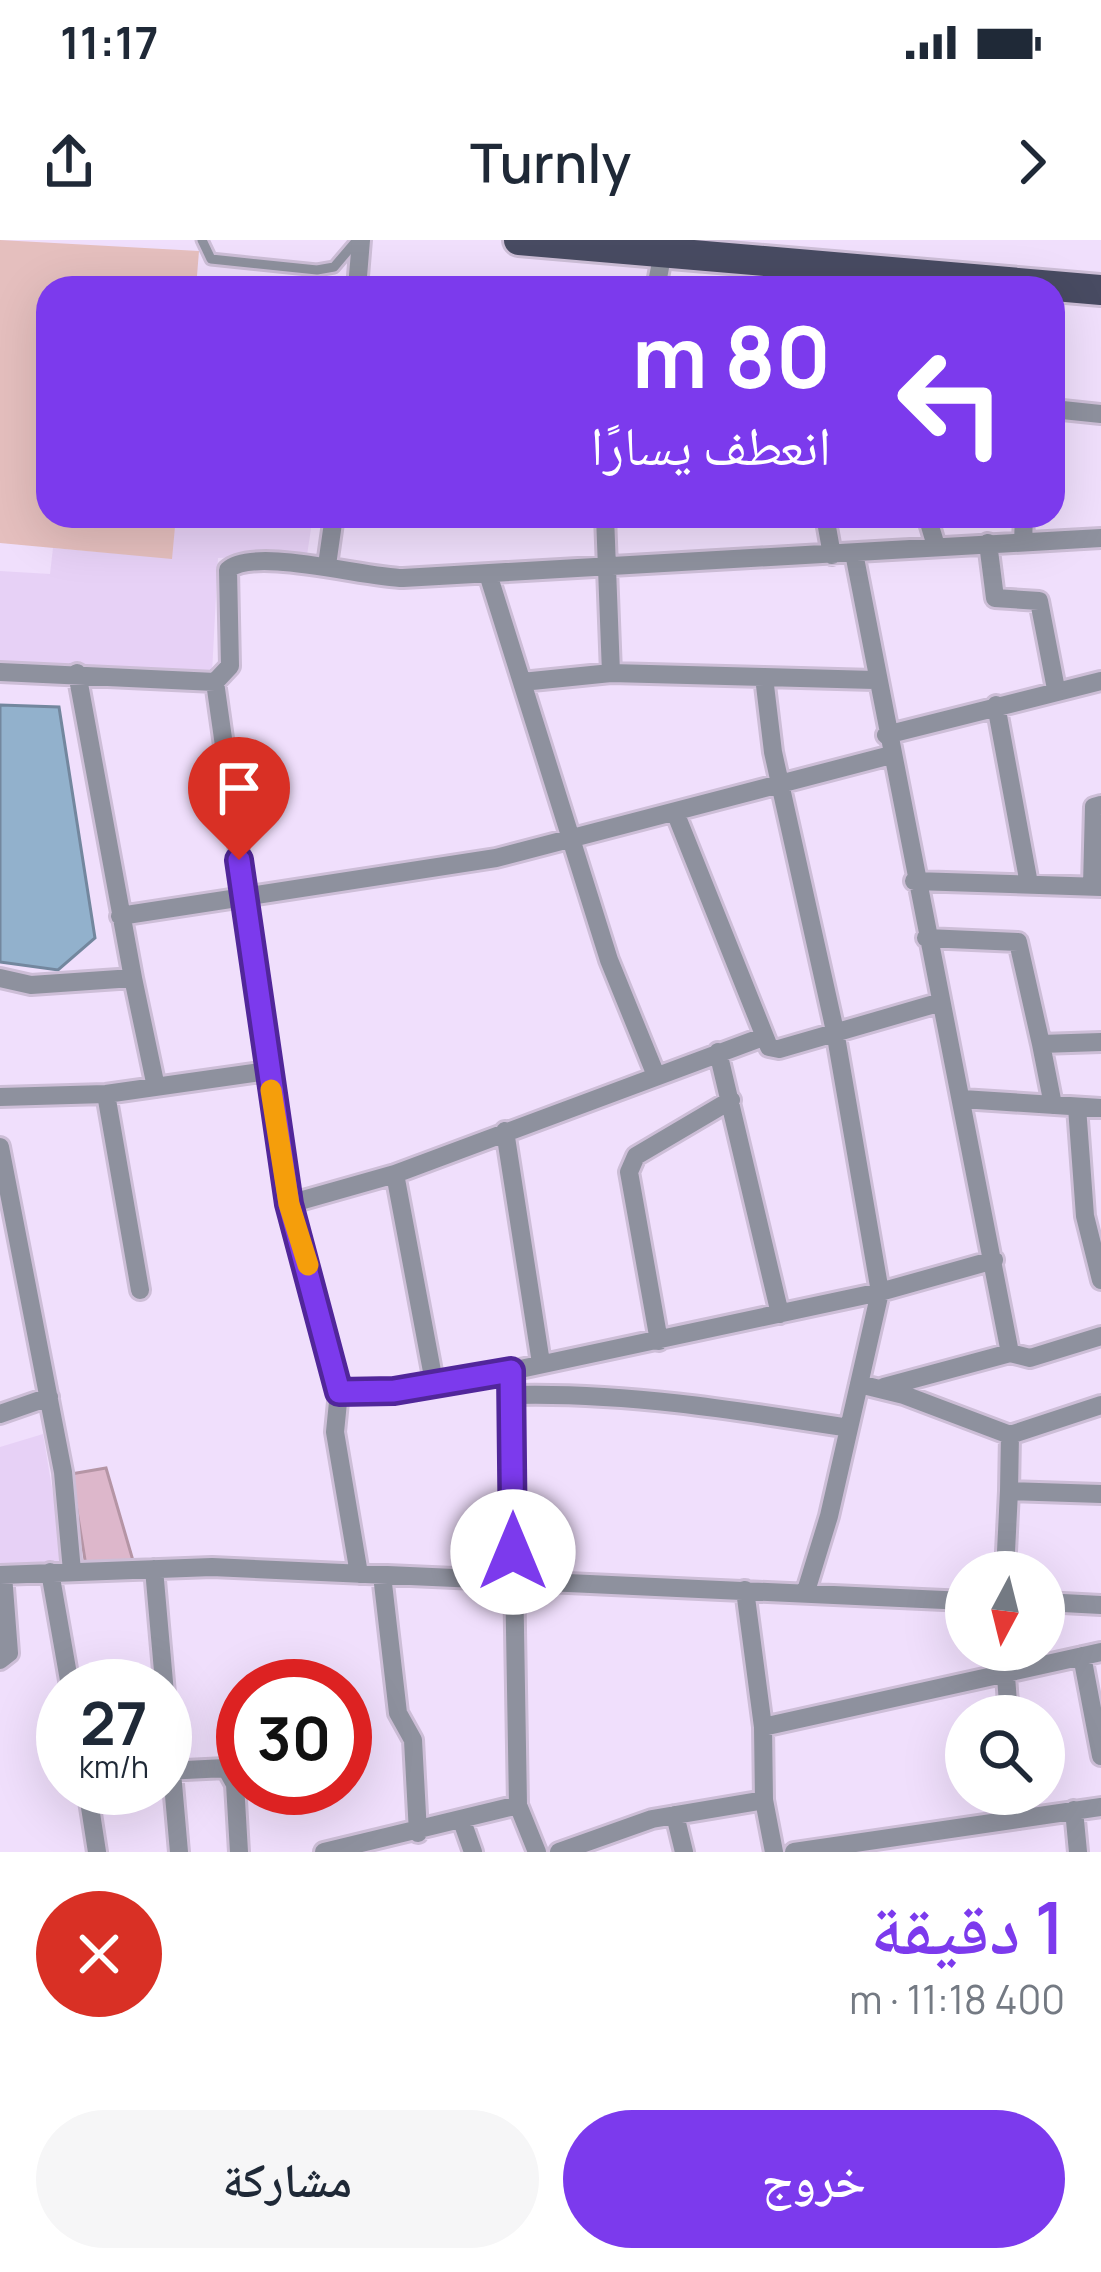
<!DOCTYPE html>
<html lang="ar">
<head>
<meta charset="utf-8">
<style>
	:root { --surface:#fff; --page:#f6f6f7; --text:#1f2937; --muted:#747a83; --accent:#7c3aed }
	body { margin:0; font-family:Manrope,"Noto Naskh Arabic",sans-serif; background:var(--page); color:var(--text); direction:rtl; height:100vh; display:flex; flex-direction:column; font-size:45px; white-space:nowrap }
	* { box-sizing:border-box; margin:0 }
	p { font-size:39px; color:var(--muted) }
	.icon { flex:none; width:66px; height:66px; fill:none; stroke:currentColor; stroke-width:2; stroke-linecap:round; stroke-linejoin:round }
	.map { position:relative; height:1612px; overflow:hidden; direction:ltr }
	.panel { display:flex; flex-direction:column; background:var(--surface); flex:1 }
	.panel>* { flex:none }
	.banner { position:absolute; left:36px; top:36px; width:1029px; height:252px; border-radius:36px; box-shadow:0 12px 48px #0002; direction:rtl; background:#7c3aed; color:#fff; overflow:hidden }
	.needle { width:78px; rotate:187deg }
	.fabs { position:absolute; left:945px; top:1311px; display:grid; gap:24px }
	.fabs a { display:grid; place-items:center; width:120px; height:120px; border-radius:50%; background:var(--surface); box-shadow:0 12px 48px #0002; font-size:60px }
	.speed { position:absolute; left:36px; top:1419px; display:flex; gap:24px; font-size:60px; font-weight:700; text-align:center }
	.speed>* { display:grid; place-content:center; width:156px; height:156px; border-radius:50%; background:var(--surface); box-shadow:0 12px 48px #0002; line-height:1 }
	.speed small { font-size:30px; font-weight:400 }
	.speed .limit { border:18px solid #d22; background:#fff; color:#111 }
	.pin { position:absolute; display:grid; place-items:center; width:102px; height:102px; color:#fff; margin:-123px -51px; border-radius:50% 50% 50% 0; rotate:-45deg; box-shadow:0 0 12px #0007 }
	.pin .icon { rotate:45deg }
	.me { position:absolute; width:132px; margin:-66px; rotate:0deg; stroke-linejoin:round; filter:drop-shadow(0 0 9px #0008) }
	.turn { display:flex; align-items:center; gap:42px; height:252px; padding:0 36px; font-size:54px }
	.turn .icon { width:156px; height:156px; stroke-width:2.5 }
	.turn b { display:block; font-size:84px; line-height:102px }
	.round { display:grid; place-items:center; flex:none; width:126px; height:126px; border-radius:63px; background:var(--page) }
	.summary { display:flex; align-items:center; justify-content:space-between; height:204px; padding:0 36px }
	h1 { font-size:72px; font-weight:600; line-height:90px; color:var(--accent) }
	.button { display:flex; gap:24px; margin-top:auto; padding:24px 36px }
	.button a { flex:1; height:138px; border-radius:72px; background:var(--accent); color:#fff; font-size:48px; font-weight:600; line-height:138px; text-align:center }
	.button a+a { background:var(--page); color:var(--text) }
	.status { display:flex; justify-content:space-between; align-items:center; height:84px; padding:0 60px; background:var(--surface); direction:ltr }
	.status svg { height:33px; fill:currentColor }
	header { display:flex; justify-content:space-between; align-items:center; height:156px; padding:0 36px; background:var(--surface); font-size:54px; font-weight:600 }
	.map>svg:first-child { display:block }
</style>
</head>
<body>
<div class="status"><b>11:17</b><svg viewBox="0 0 49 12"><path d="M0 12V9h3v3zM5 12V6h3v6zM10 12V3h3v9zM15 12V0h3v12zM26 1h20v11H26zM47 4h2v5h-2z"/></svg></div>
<header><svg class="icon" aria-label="forward" viewBox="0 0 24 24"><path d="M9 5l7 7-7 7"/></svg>Turnly<svg class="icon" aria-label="share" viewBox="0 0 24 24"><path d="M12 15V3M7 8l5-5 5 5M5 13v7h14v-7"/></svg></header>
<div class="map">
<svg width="1101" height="1612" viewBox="0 0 1101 1612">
	<rect width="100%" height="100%" fill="#f0dffc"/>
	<path fill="#e7d1f6" d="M 176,276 L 313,276 L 307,315 L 218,318 L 212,433 L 0,421 L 0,331 L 50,334 L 53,308 L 171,318 Z
		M 43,1194 L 66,1331 L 0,1337 L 0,1207 Z"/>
	<path fill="#e5bfbe" d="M 0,0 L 199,11 L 196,48 L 48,48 L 48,276 L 176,276 L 172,319 L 0,303 Z"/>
	<path fill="#92b1cc" stroke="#73879e" stroke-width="3" d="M 0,465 L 59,467 L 95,698 L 58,730 L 0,722 Z"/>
	<path fill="#ddb7cb" stroke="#b595a5" stroke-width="3" d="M 106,1228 L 134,1324 L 86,1326 L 71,1234 Z"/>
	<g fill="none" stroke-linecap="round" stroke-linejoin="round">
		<g stroke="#cdbed7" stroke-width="15">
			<path id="service" d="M 202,0 L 211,19 L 317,30 L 334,27 L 357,0"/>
		</g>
		<g stroke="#cdbed7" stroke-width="24">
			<path id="minor" d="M 357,48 L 361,0
				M 656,48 L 663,12
				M 1053,169 L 1101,174
				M 605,276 L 611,433
				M 825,276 L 832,315
				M 927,276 L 936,306
				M 1023,302 L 1024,276
				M 988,303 L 995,358 L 1039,361 L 1056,449
				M 854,313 L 1010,1113
				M 327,325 L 334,276
				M 488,334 L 609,720 L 655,833
				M 0,432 L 215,442 L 230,426 L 228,330 C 253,306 366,338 403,338 L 1101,298
				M 215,442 L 289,964 L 395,934 L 763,797
				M 522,442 L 611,433 L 764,437
				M 996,465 L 1029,644
				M 886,495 L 1101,441
				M 675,572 L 769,807 L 779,809 L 938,763
				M 914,641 L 1101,647
				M 1092,646 L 1094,567 L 1101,565
				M 120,676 L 496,618 L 891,515
				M 926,698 L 1018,702 L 1041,804
				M 0,738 L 31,745 L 133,738 L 77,433
				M 133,738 L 156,847
				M 718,812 L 780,1074
				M 106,854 L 140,1050
				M 0,857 L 106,854 L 268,831
				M 962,859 L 1101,868
				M 1053,865 L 1041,804 L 1101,802
				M 1077,867 L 1085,976 L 1101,1040
				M 505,891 L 541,1123
				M 0,907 L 63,1232 L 72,1331
				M 395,934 L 434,1142
				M 289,964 L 339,1152 L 394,1151 L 511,1131 L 511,1155 C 625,1152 736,1170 849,1188
				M 659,1101 L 629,932 L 636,916 L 731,860
				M 511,1131 L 880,1052 L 994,1020
				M 859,1144 L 904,1155 L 1010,1195 L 1101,1165
				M 884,1147 L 1010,1113 L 1030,1118 L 1101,1096
				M 339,1152 L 335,1192 L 359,1334
				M 511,1155 L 518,1565 L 537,1612
				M 0,1174 L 49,1157
				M 1010,1195 L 1009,1251 L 1101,1254
				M 154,1329 L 179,1612
				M 50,1332 L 70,1446
				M 1005,1332 L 1009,1251
				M 0,1335 L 212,1327 L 966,1361
				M 382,1335 L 398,1473 L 413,1500 L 418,1593
				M 745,1350 L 763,1487 L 764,1560 L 774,1612
				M 806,1351 L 829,1276 L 880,1052 L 835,791 L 773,512 L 764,437 L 874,440
				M 1044,1362 L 1101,1365
				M 1004,1410 L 1009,1476
				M 1082,1416 L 1101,1516
				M 0,1420 L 9,1413 L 3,1335
				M 763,1487 L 1101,1412
				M 165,1531 L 226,1528 L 235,1544 L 239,1612
				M 87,1548 L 97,1612
				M 1016,1554 L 1019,1579
				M 1074,1570 L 1078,1612
				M 675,1575 L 684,1612
				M 462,1581 L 473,1612
				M 324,1612 L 518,1565
				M 559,1612 L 652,1579 L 764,1560
				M 794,1612 L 1101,1567"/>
		</g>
		<g stroke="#cdbed7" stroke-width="36">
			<path id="primary" d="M 519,0 L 1101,50"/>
		</g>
		<use href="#service" stroke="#8e919e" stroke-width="9"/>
		<use href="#minor" stroke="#8e919e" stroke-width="18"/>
		<use href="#primary" stroke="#484b62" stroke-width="30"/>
	</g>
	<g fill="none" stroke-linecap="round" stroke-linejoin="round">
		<g stroke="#51269a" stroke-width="30">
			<path id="route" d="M 239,620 L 289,964 L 339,1152 L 394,1151 L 511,1131 L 513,1312"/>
		</g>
		<use href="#route" stroke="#7c3aed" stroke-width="21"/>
		<path stroke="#f59e0b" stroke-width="21" d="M 271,850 L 289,964 L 308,1025"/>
	</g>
</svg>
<div class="fabs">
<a><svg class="needle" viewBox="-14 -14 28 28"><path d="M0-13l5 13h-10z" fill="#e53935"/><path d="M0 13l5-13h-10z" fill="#747a83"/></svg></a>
<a><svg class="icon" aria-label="search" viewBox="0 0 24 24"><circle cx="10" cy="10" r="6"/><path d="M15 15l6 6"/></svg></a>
</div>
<div class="speed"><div>27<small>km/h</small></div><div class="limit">30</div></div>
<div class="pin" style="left:239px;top:620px;background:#d93025"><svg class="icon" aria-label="arrive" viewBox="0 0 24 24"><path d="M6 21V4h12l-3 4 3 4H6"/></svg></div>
<svg class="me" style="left:513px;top:1312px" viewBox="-20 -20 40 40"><circle r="19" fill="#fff"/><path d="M0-13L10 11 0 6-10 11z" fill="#7c3aed"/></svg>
<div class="banner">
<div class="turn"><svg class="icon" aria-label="left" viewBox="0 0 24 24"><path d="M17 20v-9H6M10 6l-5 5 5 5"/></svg><div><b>80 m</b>انعطف يسارًا</div></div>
</div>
</div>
<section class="panel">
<div class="summary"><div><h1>1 دقيقة</h1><p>400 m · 11:18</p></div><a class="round" style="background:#d93025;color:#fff"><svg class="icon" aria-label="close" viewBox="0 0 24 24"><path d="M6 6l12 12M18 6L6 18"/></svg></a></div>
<div class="button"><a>خروج</a><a>مشاركة</a></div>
</section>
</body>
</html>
